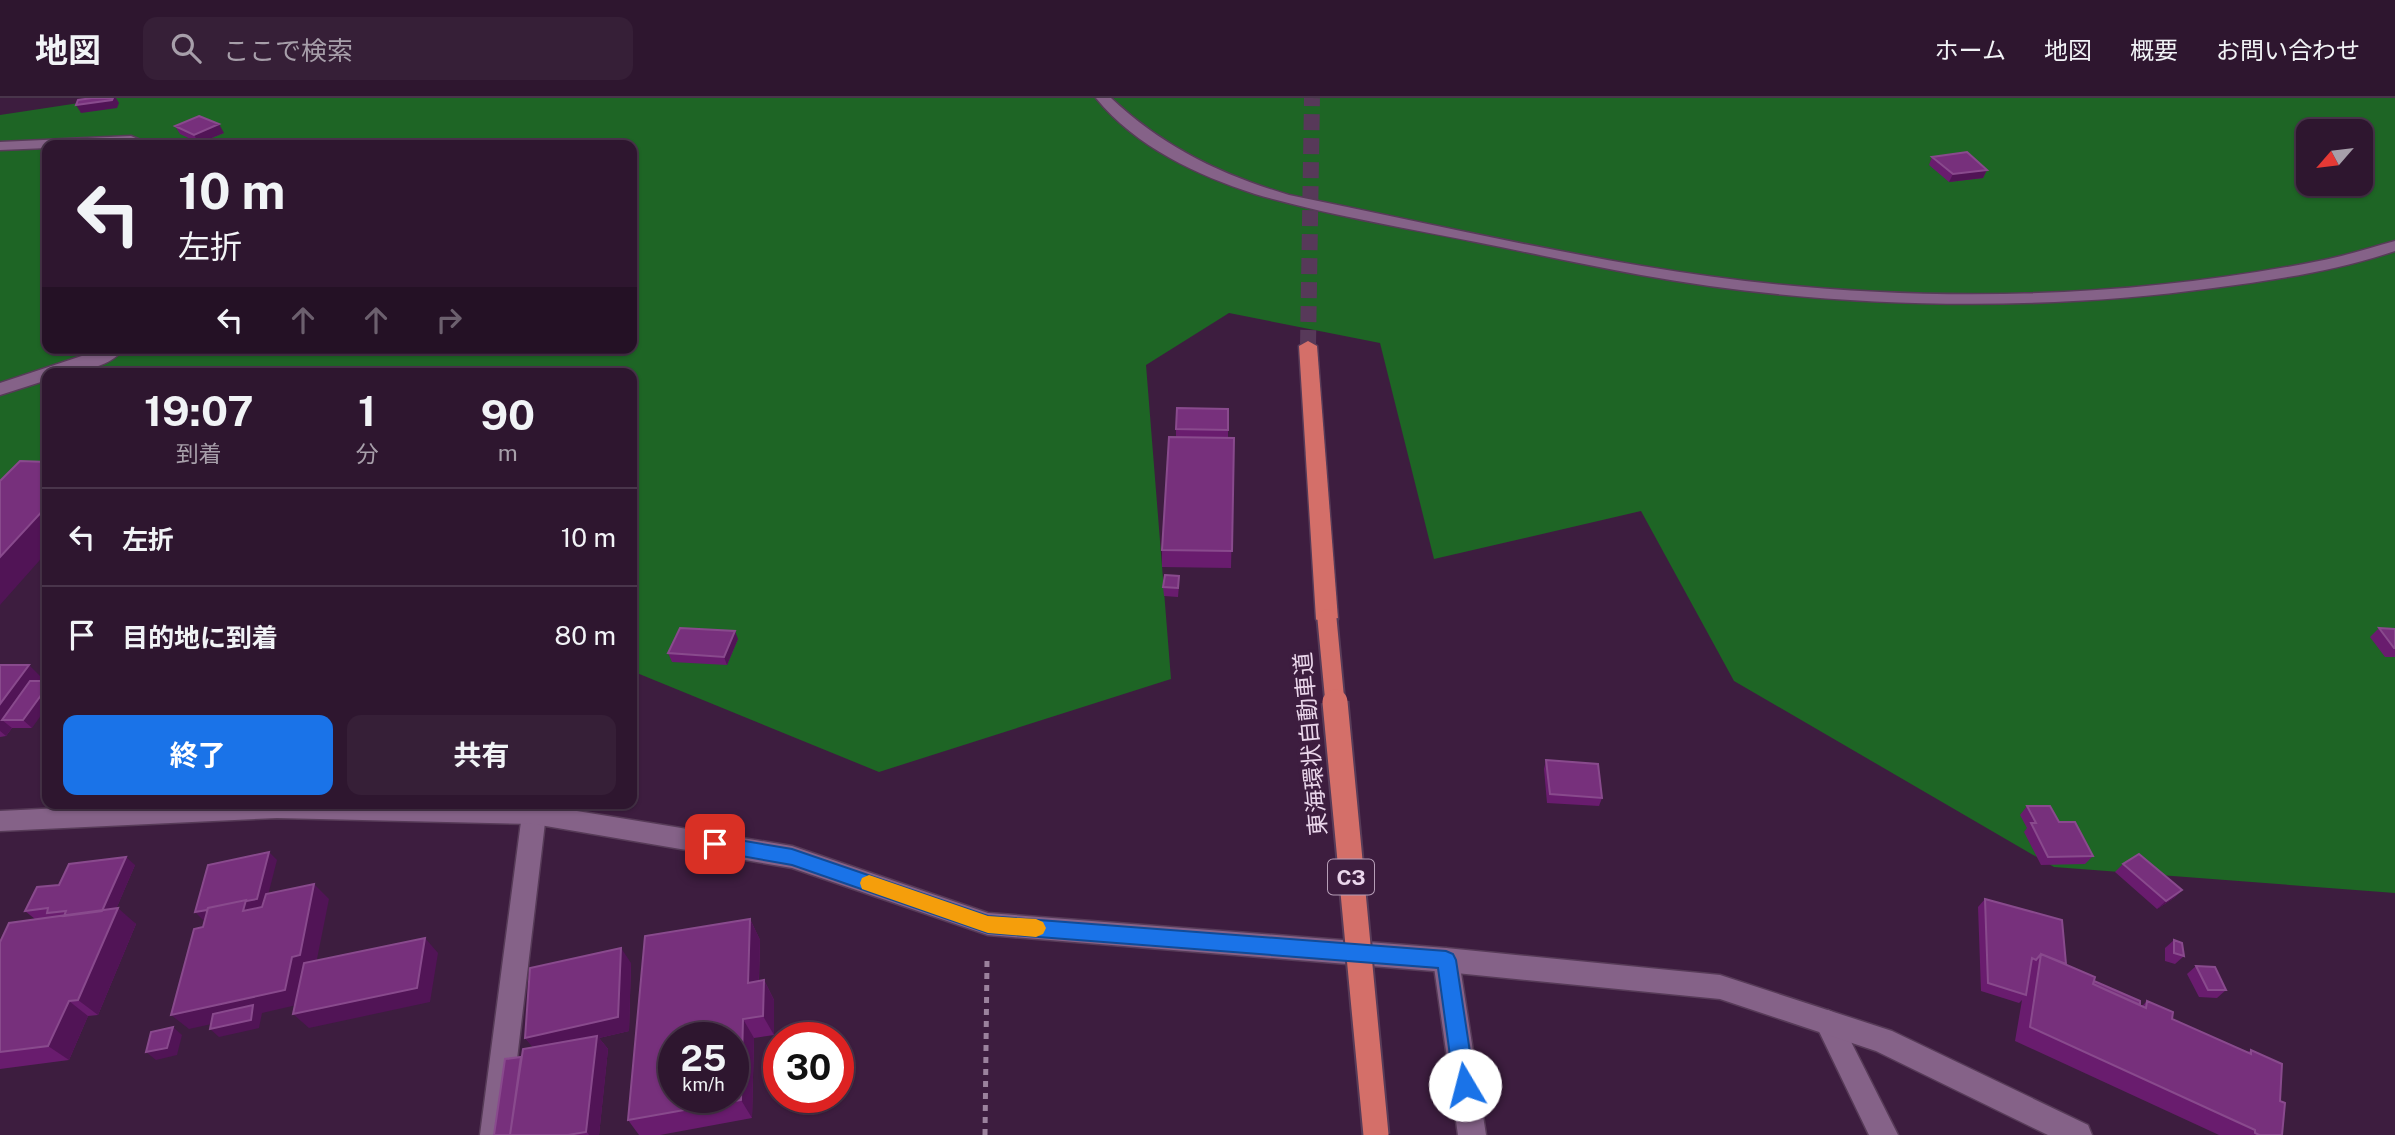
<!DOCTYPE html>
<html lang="ja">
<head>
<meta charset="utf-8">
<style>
	:root { --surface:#2e162f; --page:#361f37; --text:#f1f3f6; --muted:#a79faa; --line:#49354b; --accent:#1a73e8 }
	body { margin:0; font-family:"Public Sans","Noto Sans JP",sans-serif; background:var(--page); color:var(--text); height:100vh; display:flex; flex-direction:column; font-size:26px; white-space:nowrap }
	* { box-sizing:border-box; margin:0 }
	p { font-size:23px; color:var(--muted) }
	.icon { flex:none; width:38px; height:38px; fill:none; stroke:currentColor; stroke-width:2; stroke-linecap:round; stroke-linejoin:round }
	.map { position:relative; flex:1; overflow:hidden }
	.panel { position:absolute; left:42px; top:270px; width:595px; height:441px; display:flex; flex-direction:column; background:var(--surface); border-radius:14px; box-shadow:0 2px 5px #0004,0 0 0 2px var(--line) }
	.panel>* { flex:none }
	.hud { position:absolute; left:42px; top:42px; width:595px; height:214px; border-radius:14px; box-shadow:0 2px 5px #0004,0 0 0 2px var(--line); background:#2e162f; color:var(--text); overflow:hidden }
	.needle { width:46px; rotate:242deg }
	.fabs { position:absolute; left:2296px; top:21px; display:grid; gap:14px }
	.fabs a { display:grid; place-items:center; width:77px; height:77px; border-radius:14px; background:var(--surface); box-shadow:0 2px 5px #0004,0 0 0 2px var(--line); font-size:35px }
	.speed { position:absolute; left:658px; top:924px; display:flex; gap:14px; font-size:35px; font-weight:700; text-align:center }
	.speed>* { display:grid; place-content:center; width:91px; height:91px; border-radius:50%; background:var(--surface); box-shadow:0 2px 5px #0004,0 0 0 2px var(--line); line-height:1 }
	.speed small { font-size:18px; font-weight:400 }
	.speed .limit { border:10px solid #d22; background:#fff; color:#111 }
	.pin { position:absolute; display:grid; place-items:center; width:60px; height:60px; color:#fff; margin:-30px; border-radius:14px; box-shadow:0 4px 10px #0006 }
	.me { position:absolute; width:77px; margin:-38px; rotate:352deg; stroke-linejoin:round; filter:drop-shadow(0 0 5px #0008) }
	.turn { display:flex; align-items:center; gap:24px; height:147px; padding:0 21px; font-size:32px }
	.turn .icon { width:91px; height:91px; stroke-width:2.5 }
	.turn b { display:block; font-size:49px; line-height:60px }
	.lanes { display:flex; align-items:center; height:66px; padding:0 21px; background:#0003; justify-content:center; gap:35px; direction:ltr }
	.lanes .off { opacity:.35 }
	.eta { display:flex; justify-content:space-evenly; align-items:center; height:119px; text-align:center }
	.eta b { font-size:42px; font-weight:700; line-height:49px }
	.action { display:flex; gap:14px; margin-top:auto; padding:14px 21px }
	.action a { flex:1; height:80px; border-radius:14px; background:var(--accent); color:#fff; font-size:28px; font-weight:700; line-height:80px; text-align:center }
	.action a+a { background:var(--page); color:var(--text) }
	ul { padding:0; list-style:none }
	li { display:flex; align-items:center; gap:21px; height:98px; padding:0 21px; border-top:2px solid var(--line) }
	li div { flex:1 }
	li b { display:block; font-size:26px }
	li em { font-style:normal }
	header { display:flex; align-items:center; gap:42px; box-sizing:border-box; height:98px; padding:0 35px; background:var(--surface); border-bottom:2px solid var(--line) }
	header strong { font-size:33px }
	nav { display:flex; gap:38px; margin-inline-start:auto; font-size:24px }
	.search { width:490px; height:63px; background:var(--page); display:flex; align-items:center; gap:18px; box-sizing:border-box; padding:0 24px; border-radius:14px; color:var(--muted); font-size:26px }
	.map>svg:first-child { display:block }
</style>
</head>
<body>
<header>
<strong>地図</strong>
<div class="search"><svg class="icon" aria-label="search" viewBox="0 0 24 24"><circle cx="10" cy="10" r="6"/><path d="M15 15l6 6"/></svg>ここで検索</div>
<nav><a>ホーム</a><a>地図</a><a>概要</a><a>お問い合わせ</a></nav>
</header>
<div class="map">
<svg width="2395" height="1037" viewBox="0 0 2395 1037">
	<rect width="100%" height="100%" fill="#3d1d3f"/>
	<path fill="#1e6525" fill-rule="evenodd" d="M 112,0 L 2395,0 L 2395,795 L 2054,769 L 1734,583 L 1641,413 L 1434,461 L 1380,245 L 1229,215 L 1146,267 L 1171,581 L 879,674 L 632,573 L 632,275 L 47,275 L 47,404 L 0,426 L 0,17 ZM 2308,33 L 2361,33 L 2361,86 L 2308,86 ZM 47,47 L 632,47 L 632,250 L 47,250 Z"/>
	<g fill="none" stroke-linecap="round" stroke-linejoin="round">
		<path stroke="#573959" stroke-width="16" stroke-dasharray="16 8" stroke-linecap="butt" d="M 1308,248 L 1312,0"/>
		<g stroke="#573b58" stroke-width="3">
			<path id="minor" d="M 131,38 L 152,47 L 47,47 L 47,50 L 0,52 L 0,44 Z
				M 106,250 L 124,250 C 109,272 72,275 47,275 L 47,282 L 0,297 L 0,285 Z
				M 534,706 L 542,709 L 546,716 L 508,1037 L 480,1037 L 522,716 L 526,709 Z
				M 1446,850 L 1455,854 L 1459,862 L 1486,1037 L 1458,1037 L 1433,862 L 1437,854 Z
				M 1828,912 L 1837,916 L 1898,1037 L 1869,1037 L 1815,925 L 1819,916 Z"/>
		</g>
		<g stroke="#573b58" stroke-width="3">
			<path id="tertiary" d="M 1096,0 L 1111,0 C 1163,49 1221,77 1289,97 C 1407,121 1524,148 1642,168 C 1864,206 2098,207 2319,163 C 2345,158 2369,150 2395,143 L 2395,153 C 2336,173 2274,182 2213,190 C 2030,215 1823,210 1641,177 C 1586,167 1531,155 1476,144 C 1402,129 1327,117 1255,96 C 1197,77 1136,49 1096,0 Z
				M 165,705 L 534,706 L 792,748 L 988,815 L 1446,850 L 1720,877 L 1892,933 L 2088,1027 L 2092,1037 L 2048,1037 L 1876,953 L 1720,901 L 1446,874 L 988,837 L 792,770 L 534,726 L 277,720 L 0,733 L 0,713 Z"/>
		</g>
		<g stroke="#573b58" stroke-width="3">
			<path id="motorway" d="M 1308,243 L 1317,248 L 1338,521 L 1334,527 L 1320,527 L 1316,521 L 1299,248 Z"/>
		</g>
		<path stroke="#9b829d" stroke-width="5" stroke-dasharray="6 6" stroke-linecap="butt" d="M 985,1037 L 987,863"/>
		<use href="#minor" fill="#856288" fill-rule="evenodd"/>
		<use href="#tertiary" fill="#856288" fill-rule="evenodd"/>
		<use href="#motorway" fill="#d46f69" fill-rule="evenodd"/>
		<g stroke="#573b58" stroke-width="23" stroke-linecap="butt">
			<path id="motorway-bridge-far1" d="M 1327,521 L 1335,605"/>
		</g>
		<g stroke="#573b58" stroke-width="29" stroke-linecap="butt">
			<path id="motorway-bridge" d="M 1335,604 L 1376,1037"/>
		</g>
		<use href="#motorway-bridge-far1" stroke="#d46f69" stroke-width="19"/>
		<use href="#motorway-bridge" stroke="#d46f69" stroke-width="25"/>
	</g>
	<path fill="#691c6e" d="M 175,28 L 224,35 L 199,45 L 180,36 Z
		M 1932,59 L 1987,72 L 1983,80 L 1949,84 L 1929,67 Z
		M 1228,311 L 1228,340 L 1234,340 L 1231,470 L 1162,469 L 1162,452 L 1176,339 L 1176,331 Z
		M 1179,487 L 1178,499 L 1164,498 L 1163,489 Z
		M 2379,530 L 2395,531 L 2395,559 L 2385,559 L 2370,539 Z
		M 738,541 L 727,567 L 672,564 L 668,555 Z
		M 0,567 L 32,630 L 12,630 L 6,638 L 0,639 Z
		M 1546,662 L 1602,700 L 1599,708 L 1547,705 L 1544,671 Z
		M 2027,708 L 2059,724 L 2093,758 L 2085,766 L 2041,767 L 2024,734 L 2027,730 L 2020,717 Z
		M 2123,766 L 2182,792 L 2174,800 L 2157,811 L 2115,774 Z
		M 135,767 L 116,811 L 136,826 L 98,917 L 88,918 L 69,962 L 0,971 L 0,844 L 52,819 L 35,821 L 25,813 L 59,787 Z
		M 1985,801 L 2066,866 L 2094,883 L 2142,908 L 2147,903 L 2172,921 L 2248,954 L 2251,952 L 2280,1003 L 2282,1037 L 2219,1037 L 2015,943 L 2022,902 L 2019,905 L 1981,893 L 1978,809 Z
		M 750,821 L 760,842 L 759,883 L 764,882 L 774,902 L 774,937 L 754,940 L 752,1020 L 660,1037 L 639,1037 L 628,1022 Z
		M 2174,842 L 2184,858 L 2175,866 L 2165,863 L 2165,850 Z
		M 631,865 L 629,933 L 599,940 L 608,951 L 599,1037 L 494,1037 L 521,959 L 533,949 L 525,940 Z
		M 2196,868 L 2226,892 L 2217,900 L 2199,899 L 2187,876 Z"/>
	<path fill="#511456" d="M 113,0 L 116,0 L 119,5 L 117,10 L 81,15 L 76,7 Z
		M 219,26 L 224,35 L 199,45 L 194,37 Z
		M 1987,72 L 1983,80 L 1949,84 L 1953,76 Z
		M 47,408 L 47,454 L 0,507 L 0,459 Z
		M 735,533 L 738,541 L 727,567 L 724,559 Z
		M 29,567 L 46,584 L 2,622 L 12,630 L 6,638 L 0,633 L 0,606 Z
		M 47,589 L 47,609 L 32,630 L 23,622 Z
		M 269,754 L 277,762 L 265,809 L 203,822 L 195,814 Z
		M 126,759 L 135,767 L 108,830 L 98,822 Z
		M 314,786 L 329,801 L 315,871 L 301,906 L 262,915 L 259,930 L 219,939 L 210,931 L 252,917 L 189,931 L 171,917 L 292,859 Z
		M 2182,792 L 2174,800 L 2157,811 L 2166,803 Z
		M 118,810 L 136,826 L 98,917 L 78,902 Z
		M 750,821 L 760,842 L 758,905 L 748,885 Z
		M 425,840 L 438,855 L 430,904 L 309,930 L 293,916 Z
		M 621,850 L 631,865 L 629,933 L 599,940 L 608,951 L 599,1037 L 589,1037 L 537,954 L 525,940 Z
		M 764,882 L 774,902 L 774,937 L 763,918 Z
		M 69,903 L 88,918 L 69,962 L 48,948 Z
		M 743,921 L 754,940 L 752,1020 L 741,1002 Z
		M 173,929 L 182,937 L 177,957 L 156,962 L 146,954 Z"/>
	<path fill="#77307c" stroke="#894a8d" stroke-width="2" fill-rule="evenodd" d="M 92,0 L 113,0 L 112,2 L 76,7 L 78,2 Z
		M 199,18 L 219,26 L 194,37 L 175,28 Z
		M 1967,54 L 1987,72 L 1953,76 L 1932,59 Z
		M 1177,310 L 1228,311 L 1228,332 L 1176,331 Z
		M 1169,339 L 1234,340 L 1232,453 L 1162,452 Z
		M 20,363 L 47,364 L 47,408 L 0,459 L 0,383 Z
		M 1165,477 L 1179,478 L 1178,490 L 1163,489 Z
		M 680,530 L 735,533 L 724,559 L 668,555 Z
		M 2379,530 L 2395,531 L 2395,550 L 2394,550 Z
		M 0,567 L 29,567 L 0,606 Z
		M 30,583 L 47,583 L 47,589 L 23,622 L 2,622 Z
		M 1546,662 L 1598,666 L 1602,700 L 1550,696 Z
		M 2027,708 L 2050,708 L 2059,724 L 2075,724 L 2093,758 L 2048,759 L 2031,725 L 2036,725 Z
		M 269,754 L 257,801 L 247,803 L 246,802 L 208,810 L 207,812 L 195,814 L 208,767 Z
		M 2139,756 L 2182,792 L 2166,803 L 2123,766 Z
		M 126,759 L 102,813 L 64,818 L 66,813 L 47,815 L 48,810 L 25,813 L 37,789 L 59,787 L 69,766 Z
		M 314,786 L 300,857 L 292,859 L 285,892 L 171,917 L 194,831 L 203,829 L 208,810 L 246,802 L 243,813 L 262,809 L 266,796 Z
		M 1985,801 L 2062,822 L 2066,866 L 2041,856 L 2036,862 L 2032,860 L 2026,897 L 1988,885 Z
		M 118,810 L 78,902 L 69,903 L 48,948 L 0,954 L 0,844 L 9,825 Z
		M 750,821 L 748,885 L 764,882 L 763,918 L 743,921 L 741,1002 L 628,1022 L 645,838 ZM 674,940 L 733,940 L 733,999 L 674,999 Z
		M 425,840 L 417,890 L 293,916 L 304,865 Z
		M 2174,842 L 2182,845 L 2184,858 L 2174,855 Z
		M 621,850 L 618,919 L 525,940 L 530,870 Z
		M 2041,856 L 2095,879 L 2093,886 L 2104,891 L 2146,910 L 2147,903 L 2173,914 L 2172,921 L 2251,956 L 2251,952 L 2282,966 L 2280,1003 L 2285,1005 L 2282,1037 L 2259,1037 L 2255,1035 L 2255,1032 L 2030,929 Z
		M 2196,868 L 2215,869 L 2226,892 L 2208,892 Z
		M 2094,883 L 2140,903 L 2140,907 L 2093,886 Z
		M 253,907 L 251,922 L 210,931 L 213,916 Z
		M 173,929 L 167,950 L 146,954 L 151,934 Z
		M 597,938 L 586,1034 L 568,1037 L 510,1037 L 523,951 Z
		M 521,959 L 510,1037 L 494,1037 L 505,961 Z"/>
	<path fill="#1a73e8" stroke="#114b97" stroke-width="2" d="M 715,738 L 792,751 L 988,818 L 1446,853 L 1453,856 L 1456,862 L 1475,987 L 1472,994 L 1465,997 L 1457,994 L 1454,987 L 1438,870 L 988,835 L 792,767 L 708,752 L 706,746 L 708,741 Z"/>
	<path fill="#f59e0b" d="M 869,777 L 988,818 L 1036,821 L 1043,824 L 1046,830 L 1043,836 L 1036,839 L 988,835 L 862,791 L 860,785 L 862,780 Z"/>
	<g text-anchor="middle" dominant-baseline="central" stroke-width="7" stroke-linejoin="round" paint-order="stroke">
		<rect fill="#3d1d3f" stroke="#b69eb7" stroke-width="2" x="1328" y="761.5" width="46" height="35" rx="5"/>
		<g font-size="21" font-weight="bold" fill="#ead6eb">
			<text x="1351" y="779">C3</text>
		</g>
		<g font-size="23" fill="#ead6eb" stroke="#3d1d3f">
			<text transform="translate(1310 646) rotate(-95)">東海環状自動車道</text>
		</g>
	</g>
</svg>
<div class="fabs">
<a><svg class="needle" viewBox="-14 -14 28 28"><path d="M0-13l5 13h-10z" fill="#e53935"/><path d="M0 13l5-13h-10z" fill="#a79faa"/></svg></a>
</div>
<div class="speed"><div>25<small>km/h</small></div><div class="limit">30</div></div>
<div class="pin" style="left:715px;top:746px;background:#d93025"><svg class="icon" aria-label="arrive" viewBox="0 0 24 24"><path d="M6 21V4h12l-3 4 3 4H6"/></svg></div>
<svg class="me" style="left:1465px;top:987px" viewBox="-20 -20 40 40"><circle r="19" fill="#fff"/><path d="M0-13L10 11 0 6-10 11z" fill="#1a73e8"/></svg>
<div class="hud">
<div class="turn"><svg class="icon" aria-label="left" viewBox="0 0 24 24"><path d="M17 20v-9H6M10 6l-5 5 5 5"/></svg><div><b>10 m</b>左折</div></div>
<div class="lanes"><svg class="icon" aria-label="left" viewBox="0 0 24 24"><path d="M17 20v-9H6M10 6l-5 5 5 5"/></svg><svg class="icon off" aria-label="ahead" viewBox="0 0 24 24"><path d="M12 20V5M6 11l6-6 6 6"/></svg><svg class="icon off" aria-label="ahead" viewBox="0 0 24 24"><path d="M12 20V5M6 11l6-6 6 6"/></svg><svg class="icon off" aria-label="right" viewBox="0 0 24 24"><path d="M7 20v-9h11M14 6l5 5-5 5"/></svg></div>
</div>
<section class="panel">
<div class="eta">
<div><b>19:07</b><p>到着</p></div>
<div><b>1</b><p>分</p></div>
<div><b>90</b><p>m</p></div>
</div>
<ul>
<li><svg class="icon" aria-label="left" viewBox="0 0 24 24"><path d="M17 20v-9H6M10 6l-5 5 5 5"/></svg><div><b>左折</b></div><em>10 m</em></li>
<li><svg class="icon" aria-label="arrive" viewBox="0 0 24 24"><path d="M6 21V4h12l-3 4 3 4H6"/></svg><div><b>目的地に到着</b></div><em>80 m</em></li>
</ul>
<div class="action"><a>終了</a><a>共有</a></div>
</section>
</div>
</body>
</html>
